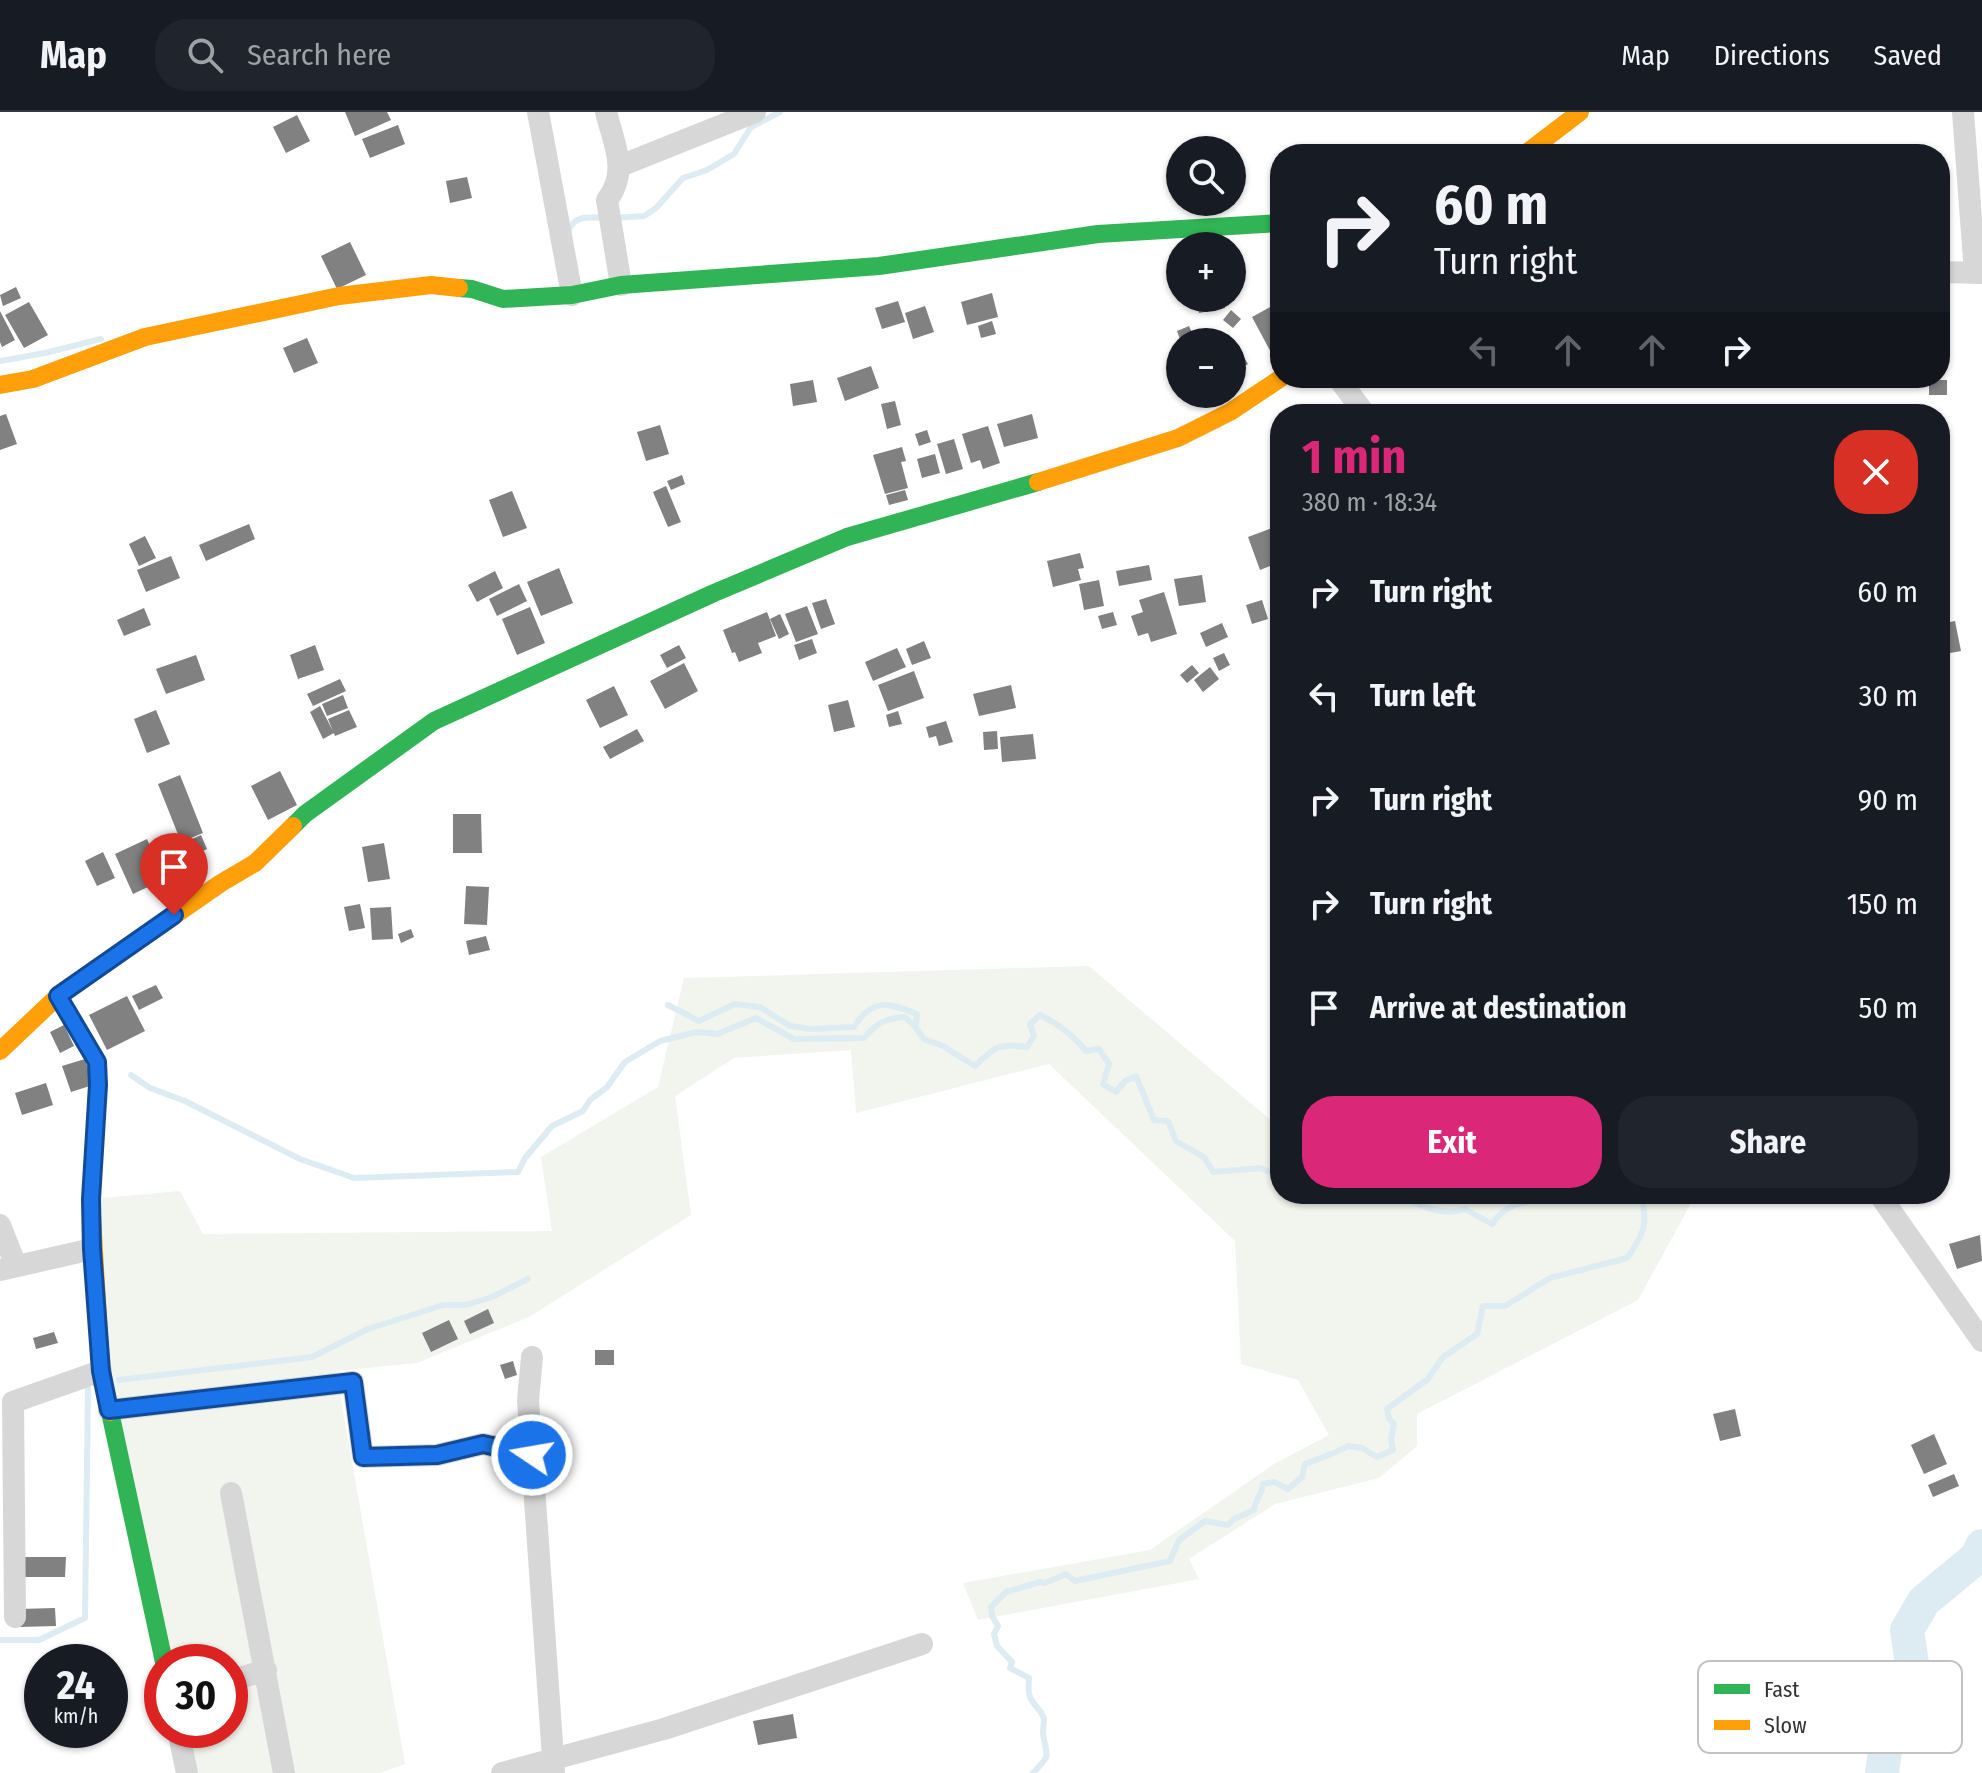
<!DOCTYPE html>
<html lang="en">
<head>
<meta charset="utf-8">
<style>
	:root { --surface:#171b24; --page:#20242c; --text:#f1f3f6; --muted:#9ea1a6; --line:#363941; --accent:#db2777 }
	body { margin:0; font-family:"Fira Sans Condensed",sans-serif; background:var(--page); color:var(--text); height:100vh; display:flex; flex-direction:column; font-size:30px; white-space:nowrap }
	* { box-sizing:border-box; margin:0 }
	p { font-size:26px; color:var(--muted) }
	.icon { flex:none; width:44px; height:44px; fill:none; stroke:currentColor; stroke-width:2; stroke-linecap:round; stroke-linejoin:round }
	.map { position:relative; flex:1; overflow:hidden }
	.drawer { position:absolute; left:1270px; top:292px; width:680px; height:800px; display:flex; flex-direction:column; background:var(--surface); border-radius:32px; box-shadow:0 2px 6px #0004 }
	.drawer>* { flex:none }
	.banner { position:absolute; left:1270px; top:32px; width:680px; height:244px; border-radius:32px; box-shadow:0 2px 6px #0004; background:#171b24; color:var(--text); overflow:hidden }
	.controls { position:absolute; left:1166px; top:24px; display:grid; gap:16px }
	.controls a { display:grid; place-items:center; width:80px; height:80px; border-radius:50%; background:var(--surface); box-shadow:0 2px 6px #0004; font-size:40px }
	.speed { position:absolute; left:24px; top:1532px; display:flex; gap:16px; font-size:40px; font-weight:700; text-align:center }
	.speed>* { display:grid; place-content:center; width:104px; height:104px; border-radius:50%; background:var(--surface); box-shadow:0 2px 6px #0004; line-height:1 }
	.speed small { font-size:20px; font-weight:400 }
	.speed .limit { border:12px solid #d22; background:#fff; color:#111 }
	.pin { position:absolute; display:grid; place-items:center; width:68px; height:68px; color:#fff; margin:-82px -34px; border-radius:50% 50% 50% 0; rotate:-45deg; box-shadow:0 0 8px #0007 }
	.pin .icon { rotate:45deg }
	.me { position:absolute; width:88px; margin:-44px; rotate:282deg; stroke-linejoin:round; filter:drop-shadow(0 0 6px #0008) }
	.turn { display:flex; align-items:center; gap:28px; height:168px; padding:0 32px; font-size:36px }
	.turn .icon { width:104px; height:104px; stroke-width:2.5 }
	.turn b { display:block; font-size:56px; line-height:68px }
	.lanes { display:flex; align-items:center; height:76px; padding:0 32px; background:#0003; justify-content:center; gap:40px; direction:ltr }
	.lanes .off { opacity:.35 }
	.round { display:grid; place-items:center; flex:none; width:84px; height:84px; border-radius:32px; background:var(--page) }
	.overview { display:flex; align-items:center; justify-content:space-between; height:136px; padding:0 32px }
	h1 { font-size:48px; font-weight:700; line-height:60px; color:var(--accent) }
	.primary-button { display:flex; gap:16px; margin-top:auto; padding:16px 32px }
	.primary-button a { flex:1; height:92px; border-radius:32px; background:var(--accent); color:#fff; font-size:32px; font-weight:700; line-height:92px; text-align:center }
	.primary-button a+a { background:var(--page); color:var(--text) }
	ul { padding:0; list-style:none }
	li { display:flex; align-items:center; gap:24px; height:104px; padding:0 32px }
	li div { flex:1 }
	li b { display:block; font-size:30px }
	li em { font-style:normal }
	header { display:flex; align-items:center; gap:48px; box-sizing:border-box; height:112px; padding:0 40px; background:var(--surface); border-bottom:2px solid var(--line) }
	header strong { font-size:38px }
	nav { display:flex; gap:44px; margin-inline-start:auto; font-size:28px }
	.search { width:560px; height:72px; background:var(--page); display:flex; align-items:center; gap:20px; box-sizing:border-box; padding:0 28px; border-radius:32px; color:var(--muted); font-size:30px }
	.map>svg:first-child { display:block }
</style>
</head>
<body>
<header>
<strong>Map</strong>
<div class="search"><svg class="icon" aria-label="search" viewBox="0 0 24 24"><circle cx="10" cy="10" r="6"/><path d="M15 15l6 6"/></svg>Search here</div>
<nav><a>Map</a><a>Directions</a><a>Saved</a></nav>
</header>
<div class="map">
<svg width="1982" height="1661" viewBox="0 0 1982 1661">
	<rect width="100%" height="100%" fill="#fff"/>
	<path fill="#f1f5ed" d="M 1089,854 L 1280,1016 L 1280,1082 L 1696,1082 L 1638,1188 L 1417,1302 L 1417,1334 L 1379,1366 L 1275,1392 L 1189,1447 L 1199,1467 L 978,1508 L 963,1471 L 1150,1438 L 1274,1352 L 1329,1323 L 1298,1268 L 1241,1252 L 1235,1129 L 1049,952 L 856,1001 L 851,938 L 734,946 L 675,984 L 691,1103 L 529,1205 L 417,1251 L 336,1259 L 405,1652 L 379,1661 L 186,1661 L 177,1618 L 230,1618 L 230,1550 L 163,1550 L 101,1259 L 91,1087 L 180,1079 L 203,1122 L 552,1119 L 541,1045 L 658,975 L 684,866 Z
		M 1825,1082 L 1912,1082 L 1913,1088 L 1832,1091 Z"/>
	<g fill="none" stroke-linecap="round" stroke-linejoin="round">
		<path stroke="#ddebf3" stroke-width="6" d="M 615,106 L 644,104 L 656,96 L 683,66 L 707,58 L 734,42 L 751,15 L 780,0
			M 568,121 C 573,103 588,105 604,106
			M 0,249 L 45,241 L 101,227
			M 668,893 L 699,909 L 735,892 L 760,895 L 790,914 L 811,917 L 854,915 C 872,886 888,890 917,902 L 916,916 L 924,927 L 943,934 L 975,954 C 995,934 1000,931 1027,935 L 1034,924 L 1030,912 L 1040,903 C 1059,912 1073,923 1086,939 L 1099,937 L 1109,952 L 1103,972 L 1116,980 L 1125,969 L 1136,964 L 1154,1008 L 1168,1009 L 1176,1029 L 1204,1045 L 1213,1060 L 1260,1056 L 1280,1064
			M 131,963 L 150,976 L 185,989 L 300,1047 L 354,1066 L 518,1060 L 525,1046 L 552,1014 L 583,999 L 590,988 L 607,975 L 625,950 L 660,929 L 697,920 L 717,922 L 756,906 L 794,927 L 864,926 C 876,912 885,906 905,905 L 916,916
			M 1353,1082 L 1390,1089 L 1405,1085 C 1422,1096 1446,1104 1465,1097 L 1492,1112 C 1505,1092 1523,1090 1545,1086 L 1547,1082
			M 119,1268 L 312,1245 L 368,1217 L 443,1193 L 466,1193 L 492,1185 L 528,1167
			M 0,1528 L 39,1528 L 85,1506 L 88,1277
			M 1033,1661 C 1053,1640 1046,1646 1043,1621 C 1043,1618 1044,1610 1044,1607 C 1038,1589 1026,1595 1029,1566 L 1010,1556 L 1012,1550 L 997,1534 L 994,1522 L 998,1514 L 992,1504 L 991,1495 L 1006,1480 L 1040,1470 L 1045,1471 L 1066,1462 L 1075,1469 L 1170,1449 L 1179,1428 L 1205,1409 L 1228,1413 L 1234,1407 L 1254,1398 C 1255,1388 1262,1382 1263,1372 L 1274,1370 L 1288,1377 L 1302,1365 L 1305,1352 C 1320,1346 1334,1342 1348,1334 L 1362,1336 L 1377,1345 L 1393,1338 L 1391,1327 L 1394,1312 L 1389,1307 L 1387,1297 L 1428,1267 L 1442,1246 L 1477,1222 L 1483,1194 L 1505,1194 L 1550,1166 L 1627,1146 C 1645,1120 1648,1113 1641,1082"/>
		<path stroke="#ddebf3" stroke-width="34" d="M 1882,1661 L 1887,1625 L 1885,1588 L 1914,1565 L 1907,1518 L 1924,1489 L 1976,1446 L 1982,1434"/>
	</g>
	<path fill="#818181" d="M 345,0 L 387,0 L 391,8 L 355,24 Z
		M 297,3 L 310,29 L 286,41 L 273,15 Z
		M 398,13 L 405,32 L 370,46 L 362,27 Z
		M 467,65 L 472,86 L 450,91 L 446,69 Z
		M 350,130 L 366,163 L 337,177 L 321,144 Z
		M 16,175 L 21,186 L 3,194 L 0,183 Z
		M 992,181 L 998,205 L 967,213 L 961,190 Z
		M 1196,186 L 1224,186 L 1225,196 L 1199,201 Z
		M 898,189 L 905,210 L 882,217 L 875,196 Z
		M 29,190 L 48,223 L 24,236 L 5,203 Z
		M 925,194 L 934,220 L 913,227 L 905,201 Z
		M 1272,194 L 1280,209 L 1280,243 L 1274,246 L 1252,205 Z
		M 1231,198 L 1241,207 L 1233,216 L 1223,208 Z
		M 0,199 L 15,228 L 2,235 L 0,230 Z
		M 992,209 L 996,222 L 981,226 L 978,214 Z
		M 1189,214 L 1196,230 L 1181,230 L 1177,219 Z
		M 307,226 L 318,251 L 294,261 L 283,236 Z
		M 1234,230 L 1248,252 L 1232,262 L 1232,232 Z
		M 871,254 L 879,276 L 845,289 L 837,266 Z
		M 1486,266 L 1510,266 L 1511,271 L 1488,275 Z
		M 813,268 L 817,290 L 793,294 L 790,272 Z
		M 1929,268 L 1947,268 L 1947,283 L 1929,283 Z
		M 895,289 L 901,313 L 887,317 L 881,292 Z
		M 6,302 L 17,332 L 0,338 L 0,304 Z
		M 1032,302 L 1038,326 L 1004,335 L 997,312 Z
		M 660,313 L 669,342 L 646,349 L 637,320 Z
		M 988,314 L 1000,351 L 983,357 L 980,348 L 971,351 L 962,322 Z
		M 927,318 L 931,330 L 919,334 L 915,322 Z
		M 954,327 L 963,357 L 946,362 L 937,332 Z
		M 902,335 L 906,349 L 901,350 L 908,376 L 885,382 L 873,343 Z
		M 935,342 L 940,361 L 922,366 L 917,347 Z
		M 682,363 L 685,372 L 671,378 L 667,369 Z
		M 666,374 L 681,410 L 668,415 L 653,380 Z
		M 905,378 L 908,388 L 889,393 L 886,383 Z
		M 512,379 L 527,416 L 503,425 L 489,388 Z
		M 249,412 L 255,427 L 206,449 L 199,433 Z
		M 1280,413 L 1280,450 L 1260,458 L 1248,425 Z
		M 145,424 L 156,446 L 139,454 L 129,432 Z
		M 1080,441 L 1084,456 L 1078,457 L 1081,468 L 1053,475 L 1047,449 Z
		M 171,444 L 180,466 L 146,480 L 137,458 Z
		M 1149,453 L 1152,468 L 1119,474 L 1116,459 Z
		M 559,456 L 573,491 L 541,504 L 527,470 Z
		M 495,459 L 503,476 L 477,490 L 468,473 Z
		M 1202,463 L 1206,490 L 1179,494 L 1174,467 Z
		M 1099,468 L 1104,494 L 1084,498 L 1079,472 Z
		M 519,472 L 527,489 L 497,504 L 489,487 Z
		M 1164,480 L 1177,522 L 1151,530 L 1148,521 L 1138,524 L 1131,504 L 1143,500 L 1139,488 Z
		M 826,487 L 835,512 L 821,517 L 812,491 Z
		M 1262,488 L 1268,507 L 1252,512 L 1246,493 Z
		M 807,494 L 818,522 L 796,530 L 785,502 Z
		M 530,495 L 545,531 L 517,543 L 502,507 Z
		M 144,496 L 151,513 L 124,524 L 117,508 Z
		M 767,500 L 776,524 L 758,531 L 762,541 L 739,550 L 735,540 L 732,541 L 723,518 Z
		M 1113,500 L 1117,513 L 1102,517 L 1098,504 Z
		M 780,502 L 789,522 L 779,527 L 770,507 Z
		M 1955,509 L 1961,539 L 1945,542 L 1940,512 Z
		M 1222,511 L 1228,525 L 1206,535 L 1200,521 Z
		M 812,527 L 817,541 L 799,548 L 794,533 Z
		M 924,529 L 931,546 L 912,553 L 906,537 Z
		M 315,533 L 324,558 L 298,567 L 290,543 Z
		M 679,533 L 686,546 L 667,556 L 660,543 Z
		M 897,536 L 906,555 L 873,569 L 865,550 Z
		M 1224,541 L 1230,553 L 1219,559 L 1213,546 Z
		M 196,543 L 205,568 L 166,582 L 156,557 Z
		M 684,551 L 698,579 L 665,597 L 650,569 Z
		M 1192,553 L 1199,561 L 1187,571 L 1180,563 Z
		M 1210,555 L 1219,567 L 1203,580 L 1194,568 Z
		M 914,559 L 924,586 L 888,599 L 878,573 Z
		M 340,567 L 346,579 L 313,594 L 307,582 Z
		M 1011,573 L 1016,596 L 979,604 L 973,582 Z
		M 614,574 L 628,603 L 600,616 L 586,588 Z
		M 343,583 L 348,596 L 327,604 L 322,592 Z
		M 848,588 L 855,615 L 834,620 L 828,593 Z
		M 320,594 L 334,621 L 323,627 L 310,600 Z
		M 156,598 L 170,632 L 147,641 L 134,607 Z
		M 349,598 L 357,615 L 335,624 L 328,607 Z
		M 898,599 L 902,612 L 889,615 L 886,603 Z
		M 946,609 L 953,630 L 939,634 L 936,624 L 929,626 L 926,615 Z
		M 637,617 L 644,629 L 610,647 L 603,635 Z
		M 997,619 L 998,637 L 984,638 L 983,620 Z
		M 1033,622 L 1036,647 L 1002,650 L 1000,625 Z
		M 280,659 L 297,693 L 268,708 L 251,674 Z
		M 180,663 L 203,721 L 181,730 L 158,672 Z
		M 453,702 L 481,702 L 482,741 L 453,741 Z
		M 201,723 L 207,737 L 188,746 L 181,732 Z
		M 147,727 L 165,767 L 133,782 L 115,742 Z
		M 384,731 L 390,767 L 368,770 L 362,735 Z
		M 103,740 L 115,766 L 97,774 L 85,749 Z
		M 466,774 L 489,775 L 487,813 L 464,812 Z
		M 360,792 L 365,816 L 349,819 L 344,795 Z
		M 391,795 L 393,827 L 372,828 L 370,796 Z
		M 411,817 L 414,825 L 401,831 L 398,822 Z
		M 486,824 L 490,838 L 469,843 L 466,829 Z
		M 156,873 L 163,886 L 139,898 L 132,884 Z
		M 127,884 L 145,919 L 107,938 L 89,903 Z
		M 64,913 L 74,934 L 60,941 L 50,920 Z
		M 85,947 L 93,973 L 71,980 L 62,954 Z
		M 46,971 L 53,993 L 22,1003 L 15,981 Z
		M 1980,1123 L 1982,1149 L 1957,1157 L 1949,1132 Z
		M 488,1197 L 494,1211 L 470,1222 L 464,1209 Z
		M 449,1208 L 458,1227 L 431,1240 L 422,1221 Z
		M 54,1220 L 58,1231 L 36,1237 L 33,1226 Z
		M 595,1238 L 614,1238 L 614,1253 L 595,1253 Z
		M 513,1249 L 517,1263 L 505,1267 L 500,1253 Z
		M 1735,1297 L 1741,1324 L 1720,1329 L 1713,1302 Z
		M 1934,1322 L 1947,1352 L 1924,1362 L 1911,1333 Z
		M 1954,1362 L 1959,1374 L 1933,1385 L 1928,1373 Z
		M 21,1445 L 66,1445 L 65,1465 L 21,1465 Z
		M 55,1496 L 56,1514 L 19,1515 L 18,1497 Z
		M 793,1602 L 797,1626 L 758,1633 L 753,1609 Z"/>
	<g fill="none" stroke-linecap="round" stroke-linejoin="round">
		<path stroke="#d7d7d7" stroke-width="22" d="M 538,0 L 572,183
			M 606,0 C 614,32 629,60 607,88 L 621,173
			M 1963,0 L 1975,161
			M 620,54 L 755,0
			M 1940,160 L 1982,161
			M 1338,266 L 1365,302
			M 1879,1082 L 1982,1229
			M 0,1113 L 16,1154
			M 0,1158 L 92,1137
			M 532,1245 L 528,1288 L 554,1660
			M 109,1298 L 353,1270 L 363,1345 L 437,1343 L 483,1332 L 532,1343
			M 231,1381 L 284,1661
			M 15,1505 L 13,1290 L 101,1259
			M 230,1569 L 266,1558
			M 178,1618 L 187,1661
			M 502,1661 L 664,1617 L 922,1532"/>
		<path stroke="#30b455" stroke-width="18" d="M 459,176 L 472,177 L 503,187 L 572,183 L 621,173 L 879,154 L 1098,122 L 1280,111
			M 293,714 L 305,702 L 434,609 L 714,481 L 847,425 L 1038,370
			M 110,1300 L 164,1550"/>
		<path stroke="#ff9f0a" stroke-width="18" d="M 1525,42 L 1580,0
			M 0,273 L 33,267 L 145,225 L 339,184 L 431,173 L 459,176
			M 1038,370 L 1178,326 L 1230,300 L 1281,266
			M 58,884 L 97,950 L 98,973 L 91,1087 L 101,1259 L 110,1300
			M 0,939 L 58,884 L 221,771 L 255,751 L 293,714"/>
	</g>
	<g fill="none" stroke-linecap="round" stroke-linejoin="round">
		<g stroke="#114b97" stroke-width="20">
			<path id="route" d="M 174,803 L 58,884 L 97,950 L 98,973 L 91,1087 L 92,1137 L 101,1259 L 109,1298 L 353,1270 L 363,1345 L 437,1343 L 483,1332 L 532,1343"/>
		</g>
		<use href="#route" stroke="#1a73e8" stroke-width="14"/>
	</g>
	<rect x="1698" y="1549" width="264" height="92" rx="12" fill="#fff" stroke="#c2c2c2" stroke-width="2"/>
	<rect x="1714" y="1572" width="36" height="10" fill="#30b455"/>
	<rect x="1714" y="1608" width="36" height="10" fill="#ff9f0a"/>
	<g font-size="22" fill="#333">
		<text x="1764" y="1585">Fast</text>
		<text x="1764" y="1621">Slow</text>
	</g>
</svg>
<div class="controls">
<a><svg class="icon" aria-label="search" viewBox="0 0 24 24"><circle cx="10" cy="10" r="6"/><path d="M15 15l6 6"/></svg></a>
<a>+</a>
<a>−</a>
</div>
<div class="speed"><div>24<small>km/h</small></div><div class="limit">30</div></div>
<div class="pin" style="left:174px;top:803px;background:#d93025"><svg class="icon" aria-label="arrive" viewBox="0 0 24 24"><path d="M6 21V4h12l-3 4 3 4H6"/></svg></div>
<svg class="me" style="left:532px;top:1343px" viewBox="-20 -20 40 40"><circle r="17" fill="#1a73e8" stroke="#fff" stroke-width="3"/><path d="M0-11L8 9 0 5-8 9z" fill="#fff"/></svg>
<div class="banner">
<div class="turn"><svg class="icon" aria-label="right" viewBox="0 0 24 24"><path d="M7 20v-9h11M14 6l5 5-5 5"/></svg><div><b>60 m</b>Turn right</div></div>
<div class="lanes"><svg class="icon off" aria-label="left" viewBox="0 0 24 24"><path d="M17 20v-9H6M10 6l-5 5 5 5"/></svg><svg class="icon off" aria-label="ahead" viewBox="0 0 24 24"><path d="M12 20V5M6 11l6-6 6 6"/></svg><svg class="icon off" aria-label="ahead" viewBox="0 0 24 24"><path d="M12 20V5M6 11l6-6 6 6"/></svg><svg class="icon" aria-label="right" viewBox="0 0 24 24"><path d="M7 20v-9h11M14 6l5 5-5 5"/></svg></div>
</div>
<section class="drawer">
<div class="overview"><div><h1>1 min</h1><p>380 m · 18:34</p></div><a class="round" style="background:#d93025;color:#fff"><svg class="icon" aria-label="close" viewBox="0 0 24 24"><path d="M6 6l12 12M18 6L6 18"/></svg></a></div>
<ul>
<li><svg class="icon" aria-label="right" viewBox="0 0 24 24"><path d="M7 20v-9h11M14 6l5 5-5 5"/></svg><div><b>Turn right</b></div><em>60 m</em></li>
<li><svg class="icon" aria-label="left" viewBox="0 0 24 24"><path d="M17 20v-9H6M10 6l-5 5 5 5"/></svg><div><b>Turn left</b></div><em>30 m</em></li>
<li><svg class="icon" aria-label="right" viewBox="0 0 24 24"><path d="M7 20v-9h11M14 6l5 5-5 5"/></svg><div><b>Turn right</b></div><em>90 m</em></li>
<li><svg class="icon" aria-label="right" viewBox="0 0 24 24"><path d="M7 20v-9h11M14 6l5 5-5 5"/></svg><div><b>Turn right</b></div><em>150 m</em></li>
<li><svg class="icon" aria-label="arrive" viewBox="0 0 24 24"><path d="M6 21V4h12l-3 4 3 4H6"/></svg><div><b>Arrive at destination</b></div><em>50 m</em></li>
</ul>
<div class="primary-button"><a>Exit</a><a>Share</a></div>
</section>
</div>
</body>
</html>
